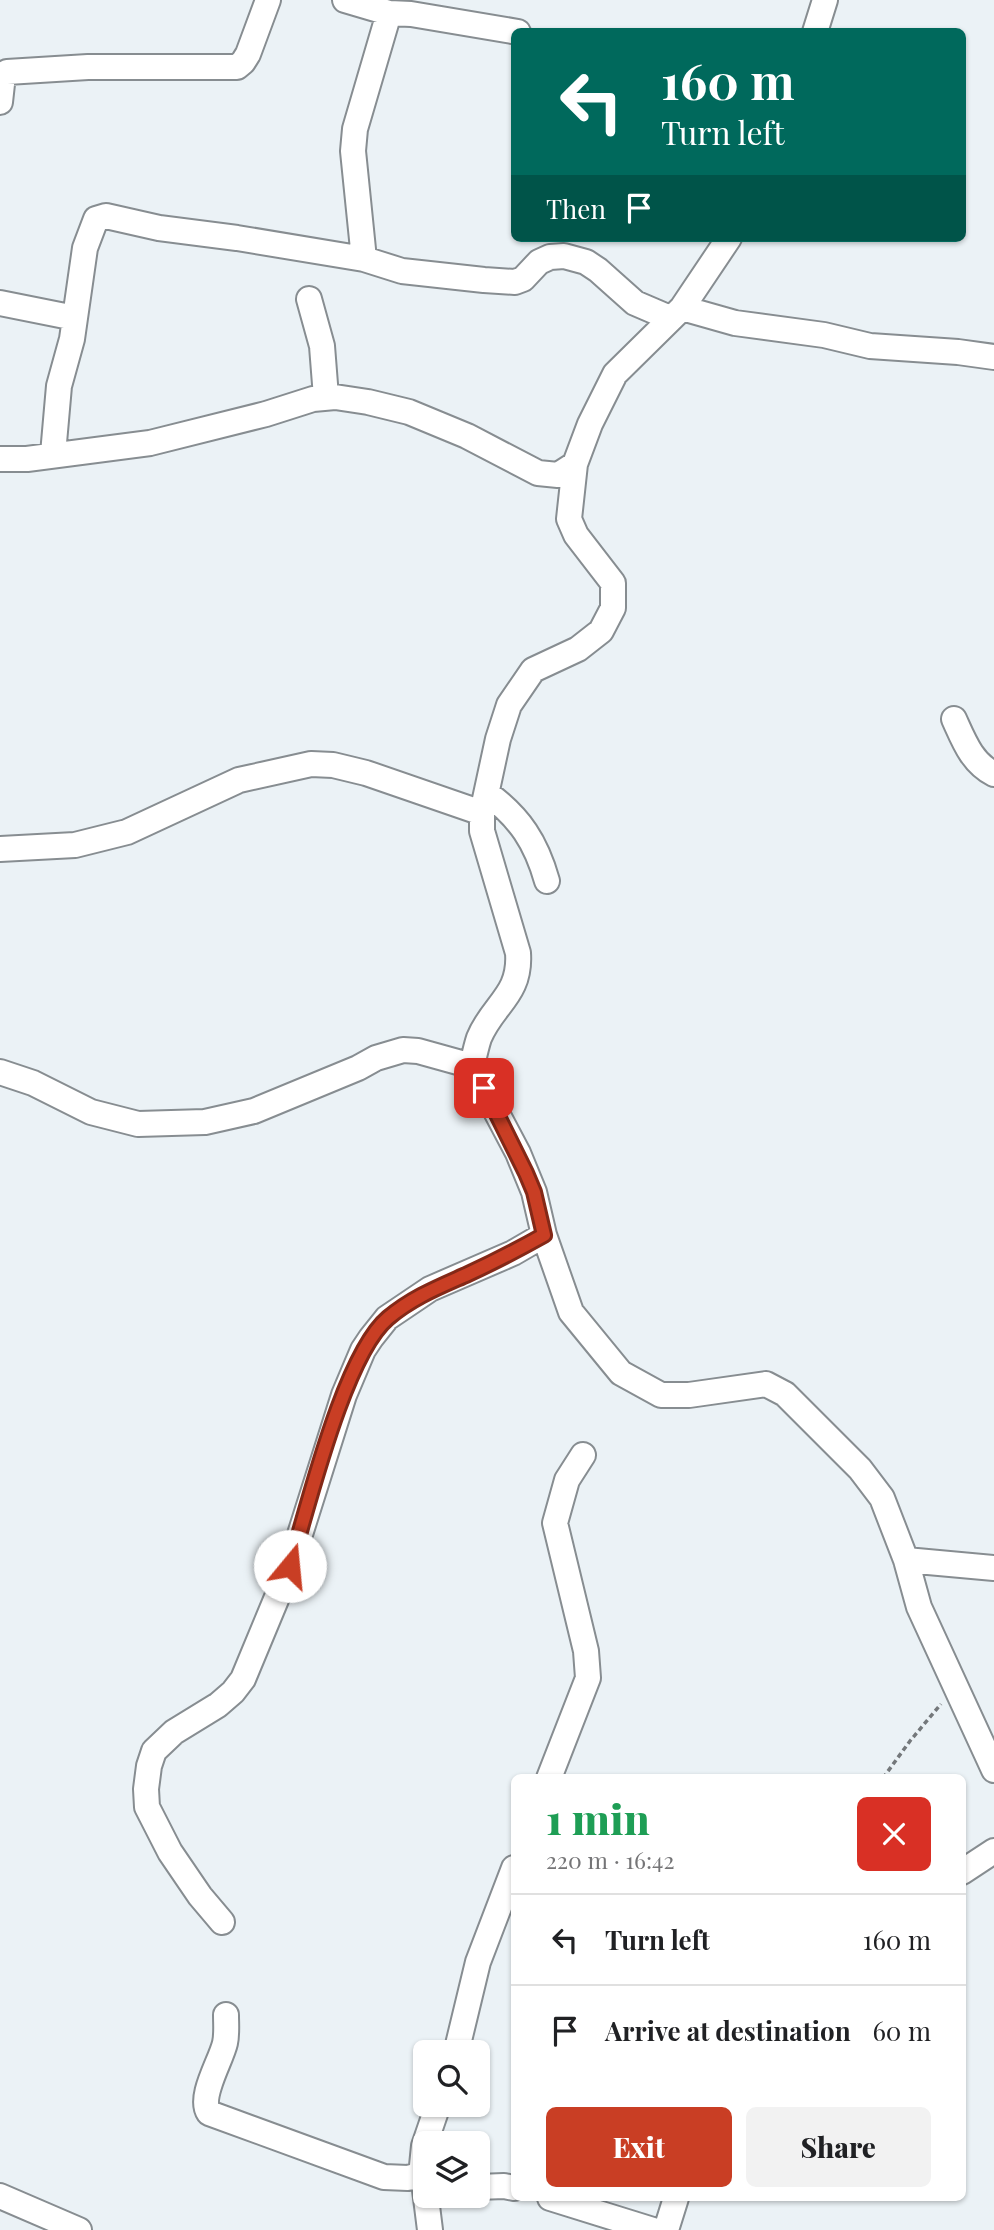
<!DOCTYPE html>
<html lang="en">
<head>
<meta charset="utf-8">
<style>
	:root { --surface:#fff; --page:#f2f2f2; --text:#202124; --muted:#757577; --line:#e0e0e0; --accent:#c93e24 }
	body { margin:0; font-family:"Playfair Display",serif; background:var(--page); color:var(--text); height:100vh; display:flex; flex-direction:column; font-size:26px; white-space:nowrap }
	* { box-sizing:border-box; margin:0 }
	p { font-size:23px; color:var(--muted) }
	.icon { flex:none; width:38px; height:38px; fill:none; stroke:currentColor; stroke-width:2; stroke-linecap:round; stroke-linejoin:round }
	.map { position:relative; flex:1; overflow:hidden }
	.details { position:absolute; left:511px; top:1774px; width:455px; height:427px; display:flex; flex-direction:column; background:var(--surface); border-radius:10px; box-shadow:0 2px 5px #0004 }
	.details>* { flex:none }
	.guide { position:absolute; left:511px; top:28px; width:455px; height:214px; border-radius:10px; box-shadow:0 2px 5px #0004; background:#00695c; color:#fff; overflow:hidden }
	.tools { position:absolute; left:413px; top:2040px; display:grid; gap:14px }
	.tools a { display:grid; place-items:center; width:77px; height:77px; border-radius:10px; background:var(--surface); box-shadow:0 2px 5px #0004; font-size:35px }
	.pin { position:absolute; display:grid; place-items:center; width:60px; height:60px; color:#fff; margin:-30px; border-radius:14px; box-shadow:0 4px 10px #0006 }
	.me { position:absolute; width:77px; margin:-38px; rotate:17deg; stroke-linejoin:round; filter:drop-shadow(0 0 5px #0008) }
	.turn { display:flex; align-items:center; gap:24px; height:147px; padding:0 35px; font-size:32px }
	.turn .icon { width:91px; height:91px; stroke-width:2.5 }
	.turn b { display:block; font-size:49px; line-height:60px }
	.then { display:flex; align-items:center; height:66px; padding:0 35px; background:#0003; gap:14px; font-size:26px }
	.round { display:grid; place-items:center; flex:none; width:74px; height:74px; border-radius:10px; background:var(--page) }
	.headline { display:flex; align-items:center; justify-content:space-between; height:119px; padding:0 35px }
	h1 { font-size:42px; font-weight:800; line-height:52px; color:#1e9e55 }
	.button { display:flex; gap:14px; margin-top:auto; padding:14px 35px }
	.button a { flex:1; height:80px; border-radius:10px; background:var(--accent); color:#fff; font-size:28px; font-weight:800; line-height:80px; text-align:center }
	.button a+a { background:var(--page); color:var(--text) }
	ul { padding:0; list-style:none }
	li { display:flex; align-items:center; gap:21px; height:91px; padding:0 35px; border-top:2px solid var(--line) }
	li div { flex:1 }
	li b { display:block; font-size:26px }
	li em { font-style:normal }
	.map>svg:first-child { display:block }
</style>
</head>
<body>
<div class="map">
<svg width="994" height="2230" viewBox="0 0 994 2230">
	<rect width="100%" height="100%" fill="#ebf2f6"/>
	<g fill="none" stroke-linecap="round" stroke-linejoin="round">
		<g stroke="#878d91" stroke-width="28">
			<path id="minor" d="M 345,0 L 389,13 L 411,14 L 518,32
				M 815,32 L 825,0
				M 0,102 L 3,75 L 7,72 L 88,67 L 237,67 L 243,62 L 248,54 L 268,0
				M 729,238 L 682,308 L 615,374 L 590,424 L 575,464 L 569,519 L 576,535 L 613,583 L 613,608 L 601,631 L 578,649 L 533,670 L 509,705 L 498,739 L 482,813 L 482,831 L 518,953 C 521,995 493,1004 479,1038 C 476,1047 474,1057 472,1066 L 518,1153 L 534,1192 L 544,1235 L 571,1312 L 621,1373 L 661,1395 L 689,1395 L 766,1384 L 785,1394 L 860,1469 L 882,1498 L 906,1560 L 919,1607 L 994,1770
				M 364,259 L 353,151 L 355,129 L 389,13
				M 309,299 L 322,346 L 326,397
				M 0,303 L 75,318
				M 682,308 L 735,323 L 824,335 L 870,346 L 958,352 L 994,357
				M 53,454 L 59,386 L 72,339 L 85,248 L 96,219 L 106,216 L 159,228 L 237,238 L 364,259 L 402,271 L 484,280 L 515,282 L 523,279 L 539,262 L 550,257 L 564,256 L 586,262 L 598,270 L 635,303 L 670,318
				M 0,459 L 27,459 L 150,443 L 266,414 L 313,399 L 335,397 L 368,402 L 409,412 L 467,436 L 538,473 L 558,475 L 575,464
				M 954,719 C 964,741 972,763 994,774
				M 488,794 C 520,818 536,842 547,881
				M 0,849 L 75,845 L 127,832 L 239,780 L 311,764 L 333,765 L 366,773 L 482,813
				M 0,1072 L 33,1083 L 91,1112 L 138,1124 L 205,1122 L 254,1111 L 358,1068 L 376,1058 L 403,1050 L 418,1051 L 472,1066
				M 906,1560 L 994,1568
				M 549,1778 L 588,1678 L 586,1651 L 555,1523 L 567,1480 L 583,1455
				M 962,1872 L 994,1851
				M 222,1922 L 200,1896 L 170,1852 L 147,1807 L 146,1789 L 149,1766 L 154,1751 L 174,1732 L 218,1705 L 233,1692 L 243,1679 L 290,1566 L 344,1395 L 363,1350 L 371,1338 L 387,1318 L 430,1289 L 513,1253 L 544,1235
				M 226,2015 C 226,2024 227,2034 225,2043 C 221,2061 198,2097 209,2113 L 384,2177 L 408,2178 L 422,2174
				M 456,2053 L 478,1962 L 514,1868
				M 478,2187 L 504,2186 L 514,2188
				M 0,2196 L 79,2230
				M 550,2198 L 653,2230
				M 430,2230 L 422,2166 L 424,2146 L 438,2105
				M 666,2230 L 676,2198"/>
		</g>
		<path stroke="#74787b" stroke-width="3.5" stroke-dasharray="5 3.5" stroke-linecap="butt" d="M 883,1778 L 910,1741 L 941,1704"/>
		<use href="#minor" stroke="#fff" stroke-width="24"/>
	</g>
	<g fill="none" stroke-linecap="round" stroke-linejoin="round">
		<g stroke="#832817" stroke-width="18">
			<path id="route" d="M 290,1566 C 308,1507 344,1355 388,1318 C 413,1297 439,1287 468,1274 C 494,1262 519,1249 544,1235 L 534,1192 L 526,1173 L 484,1088"/>
		</g>
		<use href="#route" stroke="#c93e24" stroke-width="12"/>
	</g>
</svg>
<div class="tools">
<a><svg class="icon" aria-label="search" viewBox="0 0 24 24"><circle cx="10" cy="10" r="6"/><path d="M15 15l6 6"/></svg></a>
<a><svg class="icon" aria-label="layers" viewBox="0 0 24 24"><path d="M12 4l9 5-9 5-9-5zM3 14l9 5 9-5"/></svg></a>
</div>
<div class="pin" style="left:484px;top:1088px;background:#d93025"><svg class="icon" aria-label="arrive" viewBox="0 0 24 24"><path d="M6 21V4h12l-3 4 3 4H6"/></svg></div>
<svg class="me" style="left:290px;top:1566px" viewBox="-20 -20 40 40"><circle r="19" fill="#fff"/><path d="M0-13L10 11 0 6-10 11z" fill="#c93e24"/></svg>
<div class="guide">
<div class="turn"><svg class="icon" aria-label="left" viewBox="0 0 24 24"><path d="M17 20v-9H6M10 6l-5 5 5 5"/></svg><div><b>160 m</b>Turn left</div></div>
<div class="then">Then<svg class="icon" aria-label="arrive" viewBox="0 0 24 24"><path d="M6 21V4h12l-3 4 3 4H6"/></svg></div>
</div>
<section class="details">
<div class="headline"><div><h1>1 min</h1><p>220 m · 16:42</p></div><a class="round" style="background:#d93025;color:#fff"><svg class="icon" aria-label="close" viewBox="0 0 24 24"><path d="M6 6l12 12M18 6L6 18"/></svg></a></div>
<ul>
<li><svg class="icon" aria-label="left" viewBox="0 0 24 24"><path d="M17 20v-9H6M10 6l-5 5 5 5"/></svg><div><b>Turn left</b></div><em>160 m</em></li>
<li><svg class="icon" aria-label="arrive" viewBox="0 0 24 24"><path d="M6 21V4h12l-3 4 3 4H6"/></svg><div><b>Arrive at destination</b></div><em>60 m</em></li>
</ul>
<div class="button"><a>Exit</a><a>Share</a></div>
</section>
</div>
</body>
</html>
